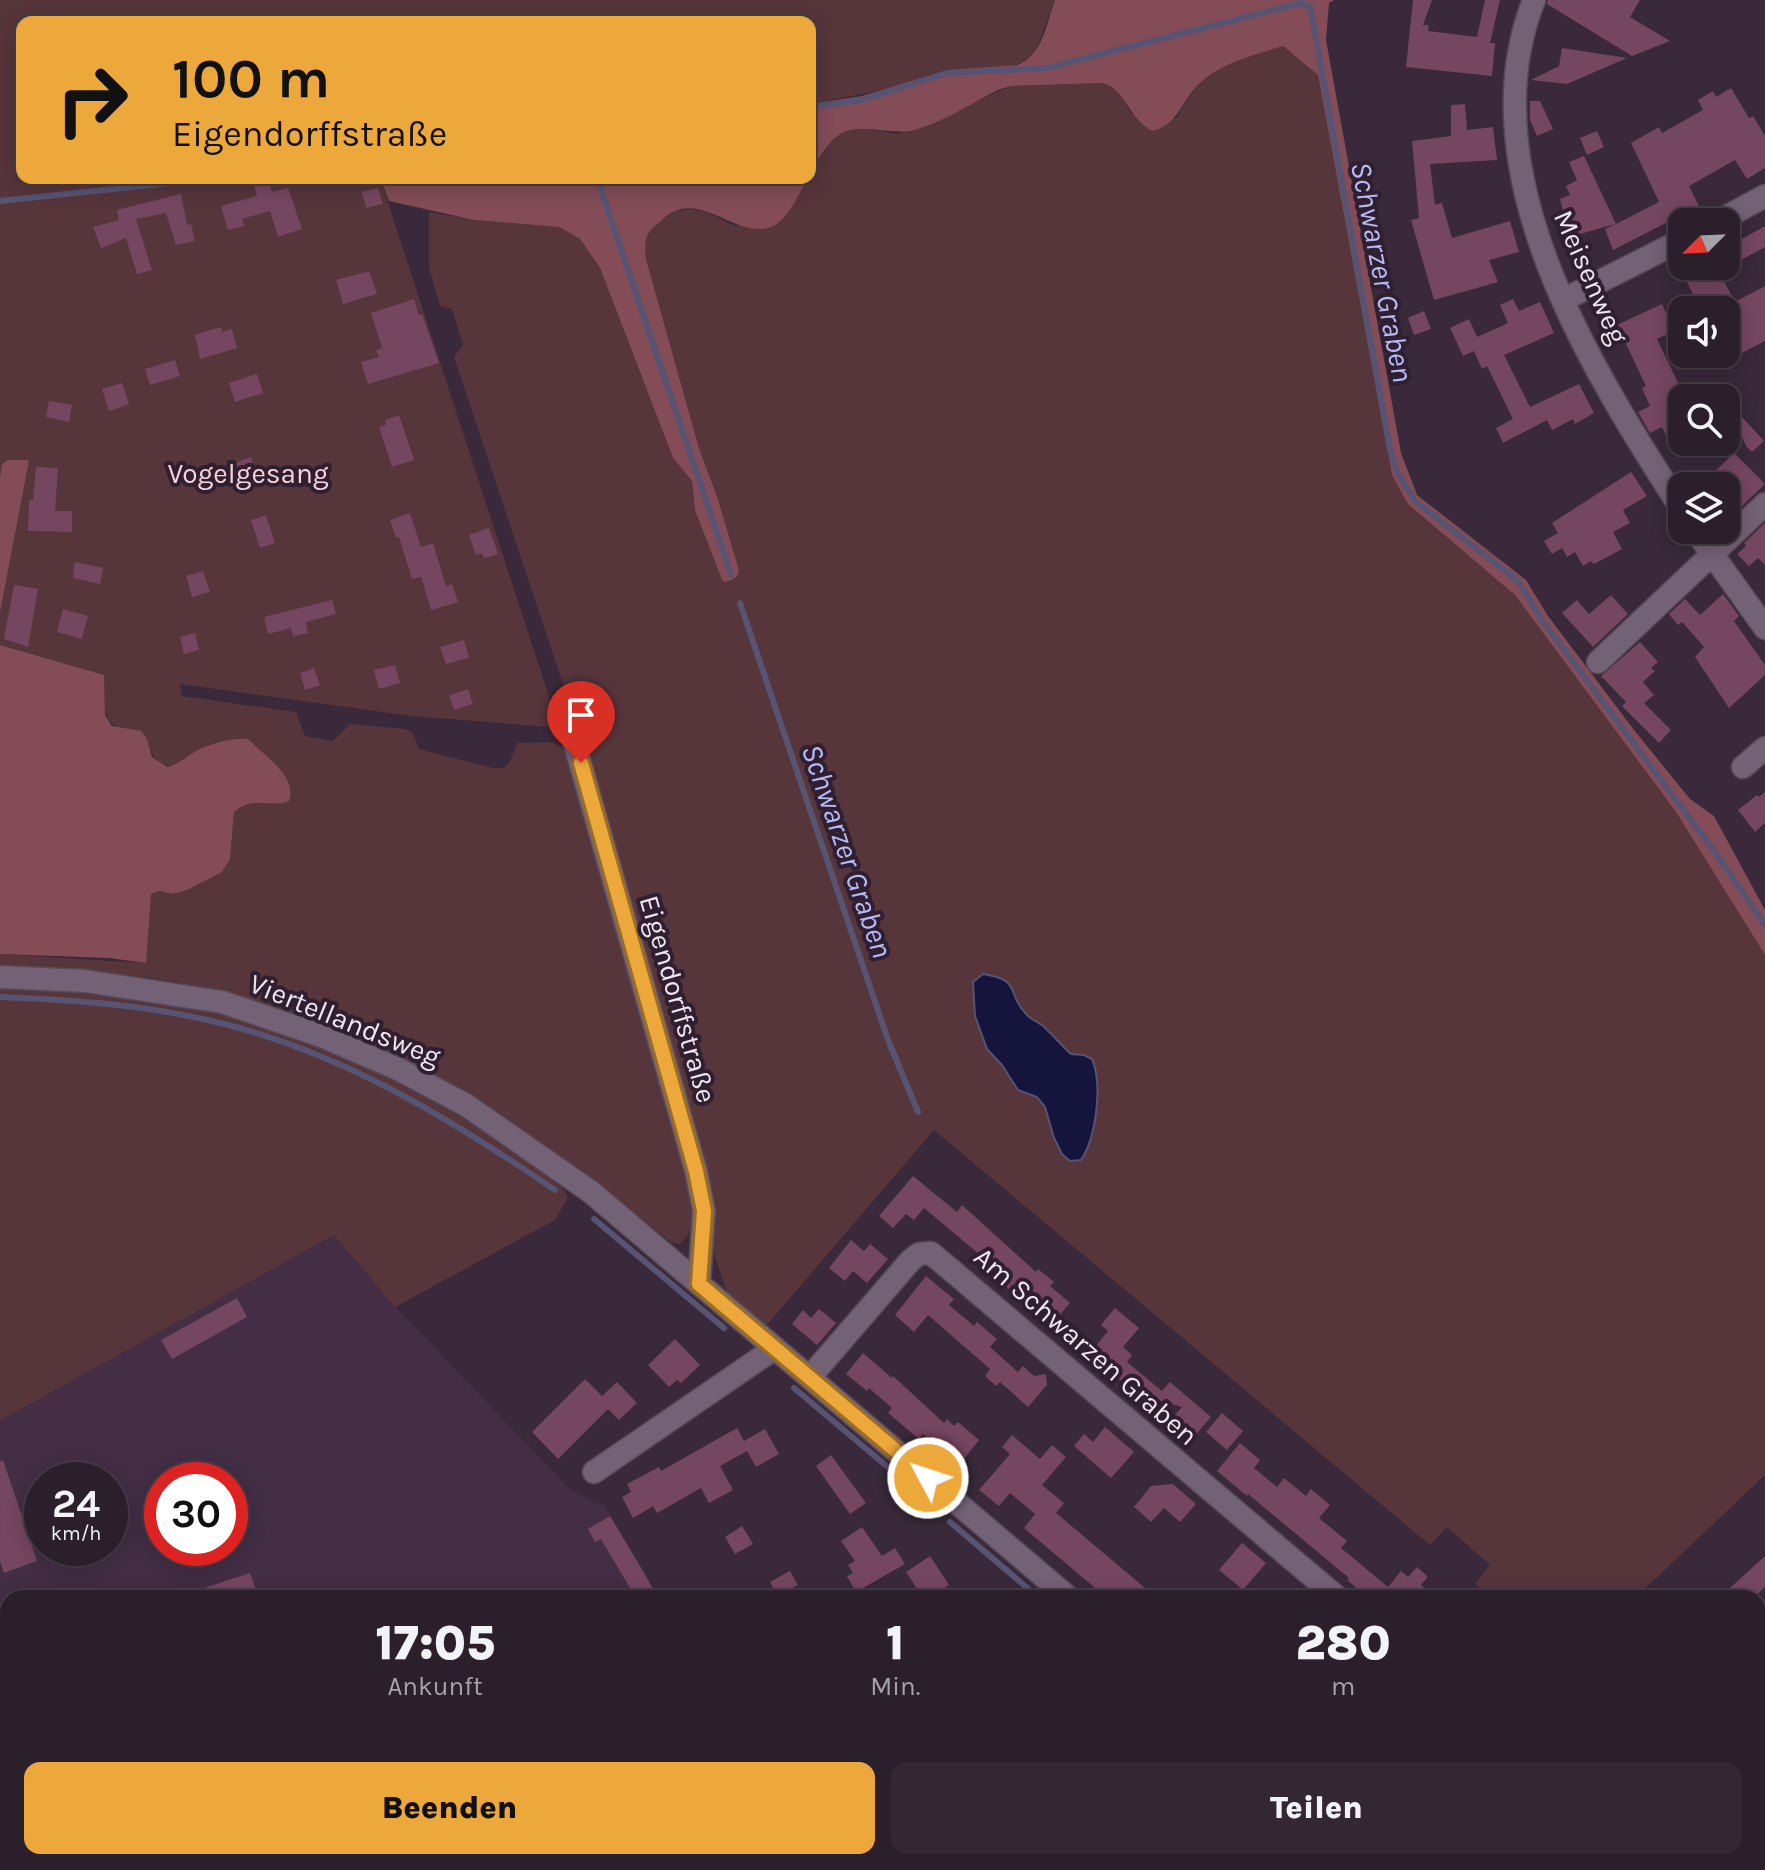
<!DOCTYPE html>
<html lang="de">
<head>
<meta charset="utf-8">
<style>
	:root { --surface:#2b1f2c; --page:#332734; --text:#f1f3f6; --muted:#a6a2a9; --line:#473d48; --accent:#eda83b }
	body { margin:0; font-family:Karla,sans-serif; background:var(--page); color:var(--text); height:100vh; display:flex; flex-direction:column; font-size:30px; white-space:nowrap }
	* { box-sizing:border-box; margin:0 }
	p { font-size:26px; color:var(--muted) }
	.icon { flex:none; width:44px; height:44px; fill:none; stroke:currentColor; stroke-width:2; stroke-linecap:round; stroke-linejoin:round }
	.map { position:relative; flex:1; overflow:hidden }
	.details { position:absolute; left:0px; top:1590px; width:1766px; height:280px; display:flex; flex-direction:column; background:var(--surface); border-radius:24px 24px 0 0; box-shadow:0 4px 20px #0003,0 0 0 2px var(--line) }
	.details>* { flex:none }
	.banner { position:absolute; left:16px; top:16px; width:800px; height:168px; border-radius:16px; box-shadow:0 4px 20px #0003,0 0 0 2px var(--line); background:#eda83b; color:#111; overflow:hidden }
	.needle { width:52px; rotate:246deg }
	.fabs { position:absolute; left:1668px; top:208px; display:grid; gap:16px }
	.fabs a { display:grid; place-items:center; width:72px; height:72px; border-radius:16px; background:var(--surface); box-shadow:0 4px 20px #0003,0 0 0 2px var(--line); font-size:40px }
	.speed { position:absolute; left:24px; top:1462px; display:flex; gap:16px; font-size:40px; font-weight:700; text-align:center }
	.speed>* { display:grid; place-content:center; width:104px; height:104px; border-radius:50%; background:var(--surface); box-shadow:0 4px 20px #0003,0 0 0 2px var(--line); line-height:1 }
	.speed small { font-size:20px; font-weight:400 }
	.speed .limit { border:12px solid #d22; background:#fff; color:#111 }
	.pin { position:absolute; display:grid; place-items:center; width:68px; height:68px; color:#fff; margin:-82px -34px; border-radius:50% 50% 50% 0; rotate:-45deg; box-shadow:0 0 8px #0007 }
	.pin .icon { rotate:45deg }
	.me { position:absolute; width:88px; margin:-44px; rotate:310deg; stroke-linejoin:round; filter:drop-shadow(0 0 6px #0008) }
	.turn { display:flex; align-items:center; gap:28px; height:168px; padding:0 24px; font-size:36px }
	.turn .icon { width:104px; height:104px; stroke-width:2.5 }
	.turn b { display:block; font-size:56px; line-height:68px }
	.eta { display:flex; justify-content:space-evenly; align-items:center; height:136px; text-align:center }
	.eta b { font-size:48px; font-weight:800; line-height:56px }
	.button { display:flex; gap:16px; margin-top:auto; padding:16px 24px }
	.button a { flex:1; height:92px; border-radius:16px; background:var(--accent); color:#111; font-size:32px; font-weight:800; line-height:92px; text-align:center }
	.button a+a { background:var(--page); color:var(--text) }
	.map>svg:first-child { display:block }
</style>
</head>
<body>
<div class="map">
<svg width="1765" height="1870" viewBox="0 0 1765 1870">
	<rect width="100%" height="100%" fill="#39293a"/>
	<path fill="#432e45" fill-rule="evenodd" d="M 334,1235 L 407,1319 L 573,1492 L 605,1506 L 660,1598 L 8,1598 L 8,1862 L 821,1862 L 826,1870 L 0,1870 L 0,1421 ZM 42,1480 L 110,1480 L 110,1548 L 42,1548 ZM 162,1480 L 230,1480 L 230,1548 L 162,1548 Z"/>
	<path fill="#56353b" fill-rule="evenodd" d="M 0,0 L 1055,0 L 1035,53 L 1028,62 L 810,104 L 810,22 L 22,22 L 22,178 L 380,178 L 555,715 L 550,727 L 411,716 L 180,684 L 182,696 L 296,712 L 305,736 L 333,741 L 350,724 L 406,729 L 413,733 L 419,749 L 493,768 L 503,768 L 510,762 L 517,743 L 552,742 L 565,749 L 690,1189 C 691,1209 698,1232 679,1244 L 671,1242 C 598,1184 524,1126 443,1080 C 402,1057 359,1040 315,1023 C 272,1006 228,991 182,983 C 122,972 61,970 0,968 L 0,954 L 145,963 L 150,894 L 160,891 L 173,894 L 230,859 L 234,812 C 249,801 263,801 281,804 L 199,750 C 172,769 157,777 147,739 C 100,722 105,723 104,675 L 0,645 L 0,613 L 28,460 L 7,460 L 0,477 Z
		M 1283,46 L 1318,75 L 1392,475 L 1515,595 L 1676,812 L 1765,955 L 1765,1475 L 1635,1598 L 1491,1598 L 1475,1584 L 1490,1565 L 1447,1527 L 1430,1545 L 934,1130 L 766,1326 L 728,1295 L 715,1258 L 712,1240 L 582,741 L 454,357 L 463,345 L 452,309 L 440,306 L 429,268 L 429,212 L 474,220 L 559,227 L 580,239 L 600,268 L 673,458 L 692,481 L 695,510 L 733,580 L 739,570 L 718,499 L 699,448 L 646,259 L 644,244 L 648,230 L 675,211 L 687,209 L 704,211 L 735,226 L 788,211 L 830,142 L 842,132 L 859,127 L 898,134 L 1011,86 L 1103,83 C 1119,88 1124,100 1131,113 L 1176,118 C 1183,107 1189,96 1197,86 C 1217,62 1255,55 1283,46 ZM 973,982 L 1010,983 L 1023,1011 L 1071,1054 L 1084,1055 L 1097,1084 L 1094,1133 L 1081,1160 L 1054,1138 L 1045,1107 L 1037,1097 L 1018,1090 L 1002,1065 L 987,1049 L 975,1016 Z
		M 0,986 C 24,987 49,987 73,989 C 194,996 320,1039 427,1096 C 473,1120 516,1153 559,1183 L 568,1197 L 555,1220 L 395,1307 L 334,1235 L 0,1421 Z"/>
	<path fill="#834c57" d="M 1055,0 L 1334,0 L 1329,3 L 1326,40 L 1401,453 L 1417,495 L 1526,580 L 1548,616 L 1634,730 L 1690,799 L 1714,816 L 1765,910 L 1765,955 L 1676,812 L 1515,595 L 1408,504 L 1392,475 L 1318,75 L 1283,46 C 1255,55 1223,62 1201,82 C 1182,99 1179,124 1153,131 C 1128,120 1127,90 1103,83 L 1011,86 L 998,90 C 972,103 946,120 918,129 C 889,139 853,115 830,143 C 822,152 816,164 810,175 L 810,104 L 862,96 L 948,70 L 1017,65 C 1042,57 1047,22 1055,0 Z
		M 380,178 L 808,178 C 799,193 788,221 771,227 C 737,238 708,198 675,211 C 670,213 664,218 660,222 C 645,232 644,241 646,259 L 699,448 L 718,499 L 739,570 C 738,578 733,580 725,582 L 722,580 L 695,510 L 692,481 L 673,458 L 600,268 L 580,239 L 559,227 L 474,220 L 389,201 Z
		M 7,460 L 29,460 L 0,613 L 0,477 L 2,465 Z
		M 0,645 L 104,675 L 105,715 L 112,726 L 141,731 L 147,739 L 152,757 L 167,767 C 179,764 185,758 196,751 C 209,744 233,737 248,739 C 264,755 298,777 289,801 C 269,809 258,794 234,812 L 230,859 L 222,872 L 187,890 L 173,894 L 160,891 L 151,894 L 146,963 L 109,958 L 0,954 Z"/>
	<path fill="#15143c" stroke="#575372" stroke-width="2" d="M 983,974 C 1024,980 1005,994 1027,1015 C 1032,1020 1038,1022 1043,1026 C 1053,1035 1061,1045 1071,1054 L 1084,1055 L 1092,1059 C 1103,1084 1096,1138 1081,1160 L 1070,1161 L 1062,1154 L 1054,1138 L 1045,1107 L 1037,1097 L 1018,1090 L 1002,1065 L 987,1049 L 975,1016 L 973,982 Z"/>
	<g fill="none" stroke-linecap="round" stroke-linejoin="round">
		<path stroke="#575372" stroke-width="6" d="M 810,107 L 862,100 L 947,73 L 1047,68 L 1301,3 L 1310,6 L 1390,449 L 1397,472 L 1415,501 L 1518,581 L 1542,620 L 1715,852 L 1765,925
			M 597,178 L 731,574
			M 0,201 L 217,178
			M 740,603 L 888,1040 L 918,1112
			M 0,997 C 76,1000 150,1005 224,1024 C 345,1054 452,1120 555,1190
			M 594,1219 L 724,1328
			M 794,1388 L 934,1506
			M 950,1522 L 1039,1598
			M 1346,1862 L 1356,1870"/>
	</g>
	<path fill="#754660" d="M 1413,0 L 1432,0 L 1423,25 L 1429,25 L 1428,31 L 1477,37 L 1485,0 L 1500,0 L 1490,43 L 1495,43 L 1492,76 L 1406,67 Z
		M 1548,0 L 1640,0 L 1630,17 L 1670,41 L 1632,56 L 1547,4 Z
		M 1562,48 L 1627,58 L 1567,84 L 1531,80 L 1559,66 Z
		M 1731,88 L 1749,118 L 1753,116 L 1765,136 L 1765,168 L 1747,179 L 1735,160 L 1689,186 L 1699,206 L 1613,250 L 1605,229 L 1615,224 L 1570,237 L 1560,199 L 1570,195 L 1566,186 L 1577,180 L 1569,162 L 1584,156 L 1616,224 L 1659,202 L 1631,143 L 1659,127 L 1662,133 L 1703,110 L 1698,100 L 1713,91 L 1716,97 Z
		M 1530,101 L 1540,101 L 1553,129 L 1537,136 L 1530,120 Z
		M 1465,104 L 1467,130 L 1493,127 L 1497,160 L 1430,164 L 1435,205 L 1442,203 L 1452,238 L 1510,221 L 1519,252 L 1489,260 L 1498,282 L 1434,300 L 1411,220 L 1419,218 L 1412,141 L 1451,136 L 1451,105 Z
		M 1597,131 L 1604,147 L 1587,155 L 1580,138 Z
		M 270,184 L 272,192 L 288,188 L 302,229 L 278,237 L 270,211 L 242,219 L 244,226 L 228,230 L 221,206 L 257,196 L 254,185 Z
		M 378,188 L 383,204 L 366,208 L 362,192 Z
		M 181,194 L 187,225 L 191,224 L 195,241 L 176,245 L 166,213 L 136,219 L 152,270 L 137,274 L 126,238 L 101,248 L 93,227 L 119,220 L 117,210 Z
		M 1765,226 L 1765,247 L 1726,268 L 1726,248 Z
		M 1694,266 L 1716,266 L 1735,302 L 1765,286 L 1765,341 L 1742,353 L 1737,343 L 1726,348 L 1726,310 L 1701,310 L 1682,272 Z
		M 369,271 L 377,294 L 343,304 L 336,280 Z
		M 414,299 L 419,315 L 422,314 L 439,363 L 368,384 L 361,362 L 379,357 L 376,350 L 382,348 L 371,313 Z
		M 1513,299 L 1519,311 L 1540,302 L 1554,333 L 1504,355 L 1530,407 L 1579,384 L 1594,413 L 1575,424 L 1573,419 L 1552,430 L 1547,420 L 1503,443 L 1496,428 L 1513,419 L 1487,366 L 1482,369 L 1474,351 L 1463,356 L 1450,328 L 1469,319 L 1477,337 L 1504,325 L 1508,323 L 1500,305 Z
		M 1662,304 L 1674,331 L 1657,339 L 1681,389 L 1668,395 L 1682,430 L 1682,436 L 1669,442 L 1662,427 L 1650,433 L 1638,412 L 1650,406 L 1642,388 L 1646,386 L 1617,325 Z
		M 1424,311 L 1431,329 L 1414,335 L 1408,318 Z
		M 221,327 L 222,332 L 232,329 L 237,348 L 200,359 L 195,335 Z
		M 175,360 L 180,376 L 150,385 L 145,369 Z
		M 257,374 L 263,393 L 235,402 L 229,383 Z
		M 122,383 L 129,404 L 109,411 L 102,389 Z
		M 49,401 L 72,405 L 69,422 L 46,417 Z
		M 1731,405 L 1764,441 L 1752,452 L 1746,446 L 1729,406 Z
		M 399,415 L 414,460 L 392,467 L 379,427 L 386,425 L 385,420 Z
		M 1734,453 L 1765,484 L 1741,507 L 1726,491 L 1726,486 L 1722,486 L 1711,475 Z
		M 251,457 L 257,473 L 238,480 L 232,464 Z
		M 36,467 L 58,468 L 55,511 L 72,511 L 72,532 L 28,531 L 29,500 L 33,500 Z
		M 1631,472 L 1647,496 L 1623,510 L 1630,523 L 1613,532 L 1622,549 L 1594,564 L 1591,561 L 1583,566 L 1575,552 L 1567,557 L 1562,548 L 1552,554 L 1544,541 L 1558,533 L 1552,523 Z
		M 410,513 L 421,547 L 433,543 L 446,586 L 452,584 L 458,602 L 431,610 L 421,577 L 412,579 L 399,537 L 396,538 L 390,520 Z
		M 266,515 L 275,543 L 260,548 L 251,520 Z
		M 1765,523 L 1765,565 L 1758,558 L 1749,566 L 1737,554 L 1746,546 L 1744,543 Z
		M 489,528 L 498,554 L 484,558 L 482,553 L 476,555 L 469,535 Z
		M 75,562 L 103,568 L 100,584 L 73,578 Z
		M 203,571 L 210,592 L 192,597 L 186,576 Z
		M 14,585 L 38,589 L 28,647 L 4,639 Z
		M 1723,594 L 1739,616 L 1734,621 L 1765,665 L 1765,675 L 1729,708 L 1695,657 L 1704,647 L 1682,622 L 1678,625 L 1669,614 L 1685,599 L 1700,615 Z
		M 1611,595 L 1628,614 L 1593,647 L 1562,613 L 1577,600 L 1589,614 Z
		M 332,600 L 336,614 L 306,622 L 308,633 L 293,636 L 291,628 L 268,634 L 264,617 Z
		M 63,609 L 88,616 L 82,639 L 57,632 Z
		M 195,633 L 199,650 L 184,654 L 180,637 Z
		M 464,640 L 469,658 L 446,664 L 440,647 Z
		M 1640,642 L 1658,662 L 1651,668 L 1655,671 L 1643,682 L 1654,695 L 1644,703 L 1671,730 L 1659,743 L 1622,706 L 1626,702 L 1601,676 Z
		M 395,665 L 400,683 L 379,689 L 374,670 Z
		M 314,668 L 320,685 L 305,690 L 300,673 Z
		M 468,689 L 473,704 L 454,710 L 449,695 Z
		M 1765,792 L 1765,823 L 1755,832 L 1738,810 L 1757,795 L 1759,797 Z
		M 913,1176 L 957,1212 L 962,1205 L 1036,1272 L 1038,1269 L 1054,1282 L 1050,1286 L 1070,1303 L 1051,1325 L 987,1270 L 992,1265 L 924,1208 L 914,1220 L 906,1214 L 893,1228 L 879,1216 Z
		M 851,1240 L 864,1251 L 870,1244 L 888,1259 L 867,1283 L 853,1271 L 845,1281 L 829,1268 Z
		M 926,1276 L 954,1299 L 949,1305 L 974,1326 L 977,1322 L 997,1339 L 990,1347 L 1018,1372 L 1023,1366 L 1034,1376 L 1046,1374 L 1047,1385 L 1028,1407 L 1000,1382 L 996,1386 L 985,1376 L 990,1369 L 928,1315 L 914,1332 L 895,1315 Z
		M 237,1298 L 247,1317 L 172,1359 L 161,1340 Z
		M 1115,1308 L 1139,1328 L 1123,1347 L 1132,1355 L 1127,1362 L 1162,1391 L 1170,1382 L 1211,1417 L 1192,1439 L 1171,1420 L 1182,1407 L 1135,1393 L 1115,1376 L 1112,1379 L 1087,1357 L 1108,1331 L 1101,1325 Z
		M 819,1309 L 836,1323 L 817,1345 L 792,1324 L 803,1310 L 811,1318 Z
		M 675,1339 L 700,1365 L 681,1383 L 677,1380 L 669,1387 L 648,1365 Z
		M 863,1353 L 892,1378 L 893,1376 L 944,1423 L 947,1419 L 954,1426 L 958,1422 L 979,1440 L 959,1465 L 923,1434 L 919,1439 L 888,1413 L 892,1408 L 869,1388 L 867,1391 L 846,1374 Z
		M 585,1379 L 602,1396 L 617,1382 L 637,1403 L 619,1420 L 608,1409 L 558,1459 L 532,1432 Z
		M 1222,1413 L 1243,1431 L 1227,1450 L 1206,1432 Z
		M 1105,1427 L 1134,1452 L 1111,1478 L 1074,1446 L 1084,1434 L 1093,1442 Z
		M 737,1428 L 744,1441 L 765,1429 L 779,1454 L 756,1467 L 747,1451 L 720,1466 L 733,1490 L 709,1503 L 701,1488 L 657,1513 L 653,1506 L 633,1518 L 622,1497 L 631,1492 L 627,1484 L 659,1467 L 661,1471 Z
		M 1012,1435 L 1040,1459 L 1052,1445 L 1066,1457 L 1042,1485 L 1064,1503 L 1056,1513 L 1157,1598 L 1107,1598 L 1024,1528 L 1035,1514 L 1010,1493 L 999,1506 L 979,1490 L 1010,1454 L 1002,1447 Z
		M 1240,1443 L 1260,1460 L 1254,1468 L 1277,1487 L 1284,1478 L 1306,1496 L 1311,1489 L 1330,1505 L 1319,1518 L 1347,1541 L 1341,1548 L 1388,1587 L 1401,1571 L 1408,1577 L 1417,1567 L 1428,1577 L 1421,1585 L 1436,1598 L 1368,1598 L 1347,1580 L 1349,1578 L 1248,1494 L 1247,1496 L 1217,1471 Z
		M 831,1455 L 866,1503 L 850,1514 L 816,1466 Z
		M 3,1460 L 37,1561 L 4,1573 L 0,1561 L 0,1461 Z
		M 1173,1484 L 1196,1504 L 1180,1522 L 1164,1508 L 1151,1522 L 1134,1507 L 1151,1486 Z
		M 610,1516 L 644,1573 L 658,1598 L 636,1598 L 601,1539 L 595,1542 L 588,1529 Z
		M 742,1526 L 753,1544 L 735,1554 L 725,1537 Z
		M 862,1527 L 882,1556 L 895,1548 L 905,1564 L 856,1592 L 847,1576 L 853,1573 L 848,1565 L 855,1561 L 841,1541 Z
		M 1242,1543 L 1266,1563 L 1243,1590 L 1219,1570 Z
		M 930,1556 L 949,1585 L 929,1598 L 923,1598 L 906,1572 Z
		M 1765,1556 L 1765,1587 L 1753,1598 L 1719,1598 Z
		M 790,1571 L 798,1585 L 777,1596 L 770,1582 Z
		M 250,1573 L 259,1598 L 184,1598 L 183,1595 Z"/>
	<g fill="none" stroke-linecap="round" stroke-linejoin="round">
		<g stroke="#564857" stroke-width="25">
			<path id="minor" d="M 1534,0 C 1466,171 1592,370 1682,510
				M 1717,222 L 1765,196
				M 1563,300 L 1682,240
				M 1695,530 L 1765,628
				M 1598,662 L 1765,504
				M 572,734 L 696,1171 L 704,1211 L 699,1284
				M 1743,767 L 1765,748
				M 0,977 L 85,981 L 222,1002 L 319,1035 L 398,1069 L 466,1105 L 591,1192 L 1069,1598
				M 810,1377 L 911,1260 L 919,1254 L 931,1253 L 1338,1598
				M 594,1472 L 775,1348
				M 1758,1658 L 1765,1652
				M 1429,1862 L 1434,1870
				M 1517,1870 L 1530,1862"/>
		</g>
		<use href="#minor" stroke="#736175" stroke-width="22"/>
	</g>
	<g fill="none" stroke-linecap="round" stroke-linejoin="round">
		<g stroke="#9a6d26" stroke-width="20">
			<path id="route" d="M 581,763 L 696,1171 L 704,1211 L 699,1284 L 928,1478"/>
		</g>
		<use href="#route" stroke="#eda83b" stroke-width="14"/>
	</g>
	<g text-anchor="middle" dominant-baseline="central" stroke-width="8" stroke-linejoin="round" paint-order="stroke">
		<g font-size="28" fill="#f0e6f1" stroke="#2f1f30">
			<text transform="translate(1591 277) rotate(66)">Meisenweg</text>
			<text transform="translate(678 999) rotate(74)">Eigendorffstraße</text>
			<text transform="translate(345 1020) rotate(22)">Viertellandsweg</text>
			<text transform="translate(1086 1346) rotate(41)">Am Schwarzen Graben</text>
		</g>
		<g font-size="28" fill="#f7d2d8" stroke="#2f1f30">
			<text x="248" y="473">Vogelgesang</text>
		</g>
		<g font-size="30" font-style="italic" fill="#b4bbf6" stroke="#2f1f30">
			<text transform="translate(1382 272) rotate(79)">Schwarzer Graben</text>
			<text transform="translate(847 851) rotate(71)">Schwarzer Graben</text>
		</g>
	</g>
</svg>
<div class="fabs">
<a><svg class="needle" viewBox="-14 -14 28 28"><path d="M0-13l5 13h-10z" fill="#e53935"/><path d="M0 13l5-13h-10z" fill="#a6a2a9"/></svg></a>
<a><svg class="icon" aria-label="sound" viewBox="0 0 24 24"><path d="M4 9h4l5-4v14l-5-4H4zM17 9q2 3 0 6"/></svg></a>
<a><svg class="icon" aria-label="search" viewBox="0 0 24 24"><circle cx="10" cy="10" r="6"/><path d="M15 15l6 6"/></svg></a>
<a><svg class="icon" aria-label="layers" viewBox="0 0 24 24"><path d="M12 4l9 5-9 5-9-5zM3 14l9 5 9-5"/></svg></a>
</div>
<div class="speed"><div>24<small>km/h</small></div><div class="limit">30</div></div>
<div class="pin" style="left:581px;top:763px;background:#d93025"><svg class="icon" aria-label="arrive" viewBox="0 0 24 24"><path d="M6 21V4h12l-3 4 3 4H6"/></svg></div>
<svg class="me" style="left:928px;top:1478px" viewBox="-20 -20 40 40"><circle r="17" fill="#eda83b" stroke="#fff" stroke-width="3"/><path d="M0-11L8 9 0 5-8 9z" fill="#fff"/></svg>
<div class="banner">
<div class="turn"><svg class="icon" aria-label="right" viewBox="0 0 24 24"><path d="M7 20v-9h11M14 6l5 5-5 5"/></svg><div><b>100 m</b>Eigendorffstraße</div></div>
</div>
<section class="details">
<div class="eta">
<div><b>17:05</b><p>Ankunft</p></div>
<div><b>1</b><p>Min.</p></div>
<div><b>280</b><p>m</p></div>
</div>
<div class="button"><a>Beenden</a><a>Teilen</a></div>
</section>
</div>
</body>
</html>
